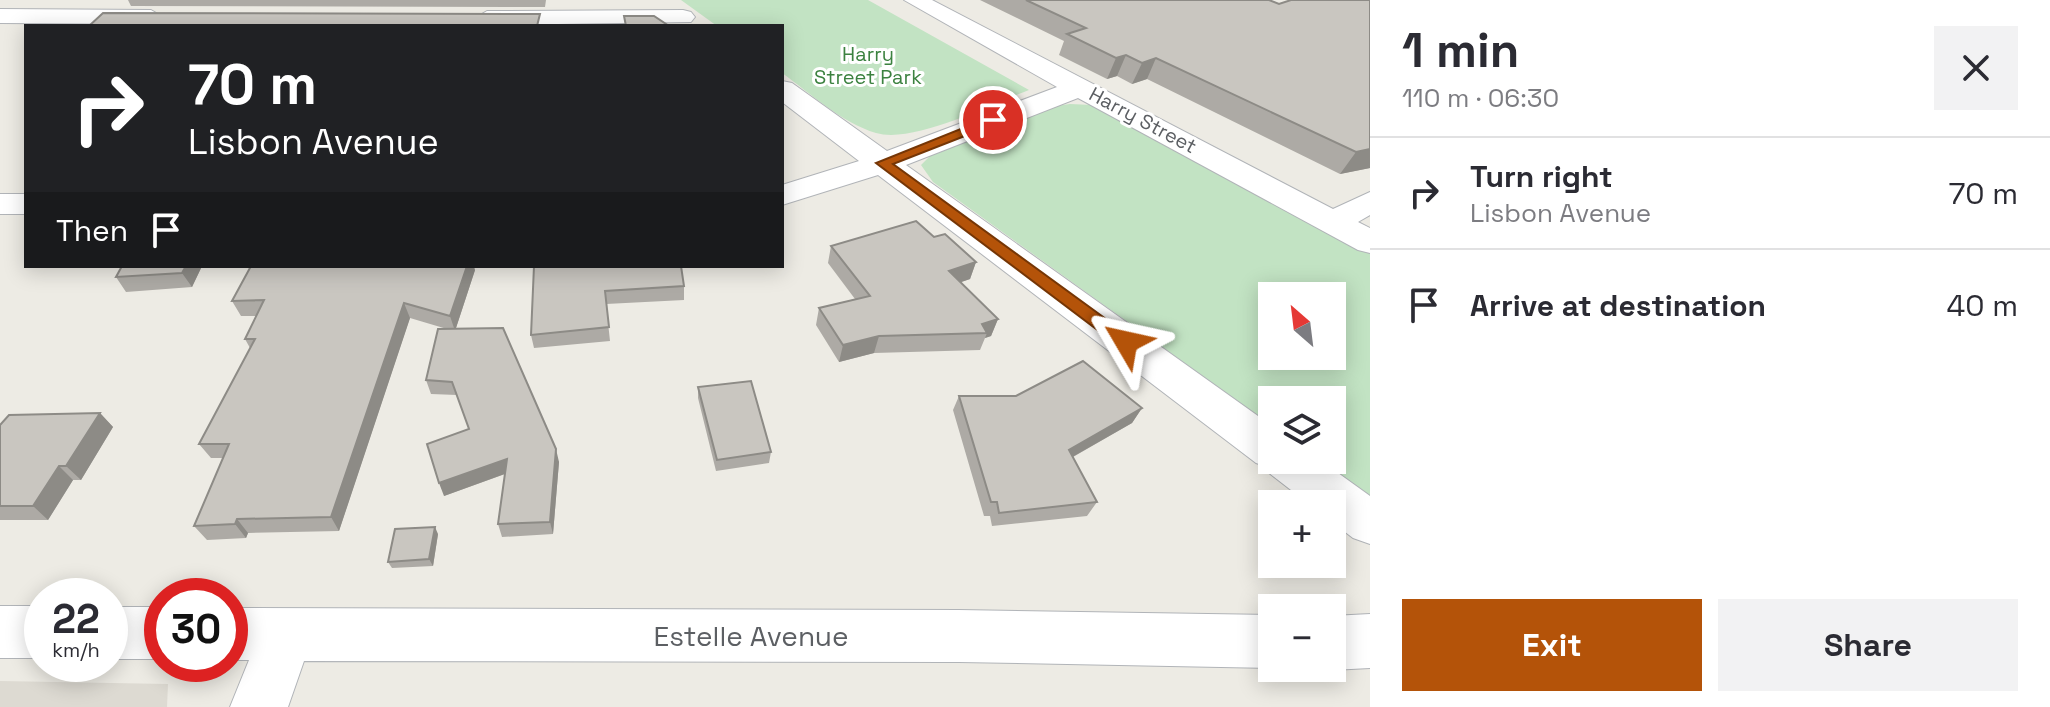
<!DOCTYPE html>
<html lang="en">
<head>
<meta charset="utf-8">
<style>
	:root { --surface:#fff; --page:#f2f2f3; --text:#2b2b33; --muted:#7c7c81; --line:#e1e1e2; --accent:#b45309 }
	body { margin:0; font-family:"Space Grotesk",sans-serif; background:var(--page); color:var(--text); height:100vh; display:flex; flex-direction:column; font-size:30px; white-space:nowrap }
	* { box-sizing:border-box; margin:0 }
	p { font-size:26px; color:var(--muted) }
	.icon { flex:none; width:44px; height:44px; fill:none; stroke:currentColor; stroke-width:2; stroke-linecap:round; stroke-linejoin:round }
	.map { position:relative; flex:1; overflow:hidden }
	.sheet { display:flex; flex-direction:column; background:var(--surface); width:680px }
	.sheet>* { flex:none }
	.hud { position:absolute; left:24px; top:24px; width:760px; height:244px; border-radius:0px; box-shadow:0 4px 20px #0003; background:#202124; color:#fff; overflow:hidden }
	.needle { width:52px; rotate:332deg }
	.fabs { position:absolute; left:1258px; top:282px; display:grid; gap:16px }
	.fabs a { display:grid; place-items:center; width:88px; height:88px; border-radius:0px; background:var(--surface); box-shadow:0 4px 20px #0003; font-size:40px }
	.speed { position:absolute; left:24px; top:578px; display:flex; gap:16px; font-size:40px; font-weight:700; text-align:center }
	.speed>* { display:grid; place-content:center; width:104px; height:104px; border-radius:50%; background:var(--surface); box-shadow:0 4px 20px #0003; line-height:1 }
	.speed small { font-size:20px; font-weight:400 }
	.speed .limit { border:12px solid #d22; background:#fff; color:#111 }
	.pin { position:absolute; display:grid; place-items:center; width:68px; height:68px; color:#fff; margin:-34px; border:4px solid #fff; border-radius:50%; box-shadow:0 2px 8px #0007 }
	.me { position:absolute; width:88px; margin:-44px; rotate:306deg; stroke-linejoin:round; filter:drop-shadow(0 0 6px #0008) }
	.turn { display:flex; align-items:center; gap:28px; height:168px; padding:0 32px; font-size:36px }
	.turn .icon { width:104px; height:104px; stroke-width:2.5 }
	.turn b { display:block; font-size:56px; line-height:68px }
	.then { display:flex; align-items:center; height:76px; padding:0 32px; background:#0003; gap:16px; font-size:30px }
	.round { display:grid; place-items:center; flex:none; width:84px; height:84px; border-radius:0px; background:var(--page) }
	.summary { display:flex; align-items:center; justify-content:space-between; height:136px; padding:0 32px }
	h1 { font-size:48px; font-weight:800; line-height:60px }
	.button { display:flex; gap:16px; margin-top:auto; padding:16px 32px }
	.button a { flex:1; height:92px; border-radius:0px; background:var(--accent); color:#fff; font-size:32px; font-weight:800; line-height:92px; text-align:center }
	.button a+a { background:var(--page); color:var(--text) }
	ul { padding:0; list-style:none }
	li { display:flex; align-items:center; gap:24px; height:112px; padding:0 32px; border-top:2px solid var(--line) }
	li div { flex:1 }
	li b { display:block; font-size:30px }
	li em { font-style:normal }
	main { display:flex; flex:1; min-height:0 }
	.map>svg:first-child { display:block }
</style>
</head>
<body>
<main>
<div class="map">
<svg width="1370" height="707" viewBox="0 0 1370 707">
	<rect width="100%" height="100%" fill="#edebe4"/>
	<path fill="#dddad2" d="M 0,681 L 168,684 L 167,707 L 0,707 Z"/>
	<path fill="#c2e3c3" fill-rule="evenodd" d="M 681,0 L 868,0 L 1029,90 C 991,104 914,144 876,133 C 842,123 810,93 782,73 L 782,26 L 717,26 Z
		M 1070,104 L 1092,105 L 1370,251 L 1370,496 L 1319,460 L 1332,460 L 1332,400 L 1272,400 L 1272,426 L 933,182 L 921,165 L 932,154 L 1056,106 ZM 1272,296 L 1332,296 L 1332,356 L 1272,356 Z"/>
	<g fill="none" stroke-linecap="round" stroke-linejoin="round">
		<g stroke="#b1b4b8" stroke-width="2">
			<path id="minor" d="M 904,0 L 932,0 L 1333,209 L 1370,192 L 1370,215 L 1358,222 L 1370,228 L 1370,253 L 1358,250 L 1078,98 L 906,165 L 1272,426 L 1272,460 L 1320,460 L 1370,496 L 1370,544 L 1353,538 L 1332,522 L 1332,504 L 1309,504 L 1269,473 L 1265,466 L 1256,463 L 878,175 L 782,205 L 782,185 L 859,161 L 782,102 L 782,81 L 792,83 L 887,151 L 1057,87 Z
				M 0,9 L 151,10 L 163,17 L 151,24 L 0,23 Z
				M 683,10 L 691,12 L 695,17 L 691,22 L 487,25 L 475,18 L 487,11 Z
				M 0,194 L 26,194 L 26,214 L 0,214 Z
				M 0,606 L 42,606 L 42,658 L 0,658 Z
				M 110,607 L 162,607 L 162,659 L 110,659 Z
				M 230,608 L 959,610 L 1272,615 L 1274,668 L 959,662 L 304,661 L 288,707 L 230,707 L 249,660 L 230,660 Z
				M 1370,614 L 1370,668 L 1332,670 L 1328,668 L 1332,668 L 1332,616 Z"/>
		</g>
		<use href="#minor" fill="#fff" fill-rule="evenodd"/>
	</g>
	<path fill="#adaaa5" d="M 128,0 L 546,0 L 545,7 L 131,6 Z
		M 980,0 L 1269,0 L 1279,4 L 1370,168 L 1340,174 L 1147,79 L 1132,84 L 1117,76 L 1107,79 L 1059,55 L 1064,41 Z
		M 934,237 L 976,262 L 970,279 L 961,282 L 998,319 L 991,336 L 985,338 L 980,350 L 874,353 L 839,362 L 816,325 L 819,308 L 855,299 L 828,263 L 831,246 Z
		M 202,266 L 192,287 L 126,292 L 116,277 Z
		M 534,266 L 684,286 L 684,300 L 606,304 L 610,341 L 534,348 L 531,335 Z
		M 475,270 L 456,328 L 559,462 L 553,534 L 502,537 L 498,524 L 505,474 L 444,496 L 469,429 L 457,395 L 431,394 L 426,380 L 447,329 L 410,318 L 339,531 L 248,533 L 246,538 L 207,540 L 194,526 L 223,458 L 211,458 L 199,444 L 250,348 L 245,339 L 257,316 L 241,316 L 232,301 Z
		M 698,387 L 771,452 L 769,463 L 716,471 L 698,398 Z
		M 959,396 L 1142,408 L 1132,423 L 1073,457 L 1097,502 L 1087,516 L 992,526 L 990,516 L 984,516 L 953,410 Z
		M 100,413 L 113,427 L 81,480 L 73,480 L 48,520 L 0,520 L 0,425 Z
		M 438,534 L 433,566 L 392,568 L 388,562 Z"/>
	<path fill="#8d8b86" d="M 1126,55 L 1117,76 L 1107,79 L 1116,58 Z
		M 1156,58 L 1147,79 L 1132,84 L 1142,63 Z
		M 1370,149 L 1370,168 L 1340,174 L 1356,152 Z
		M 976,262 L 970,279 L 944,288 L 949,271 Z
		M 186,266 L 202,266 L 192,287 L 182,273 Z
		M 467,266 L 474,266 L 475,270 L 455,331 L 450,316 Z
		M 404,303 L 410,318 L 339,531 L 331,517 Z
		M 998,319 L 991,336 L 985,338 L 987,333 L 982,324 Z
		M 879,336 L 874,353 L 839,362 L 843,345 Z
		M 1142,408 L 1132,423 L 1060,464 L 1069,450 Z
		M 100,413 L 113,427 L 81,480 L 66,466 Z
		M 556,449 L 559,462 L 553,534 L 550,522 Z
		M 507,459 L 510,472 L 444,496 L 439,483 Z
		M 59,466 L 73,480 L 48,520 L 33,506 Z
		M 237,519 L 248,533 L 246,538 L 235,524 Z
		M 435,527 L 438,534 L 433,566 L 429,559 Z"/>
	<path fill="#c9c6c0" stroke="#8d8b86" stroke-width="2" d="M 1026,0 L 1269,0 L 1279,4 L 1291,0 L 1370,0 L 1370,149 L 1356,152 L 1156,58 L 1142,63 L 1126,55 L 1116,58 L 1067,34 L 1086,28 Z
		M 103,13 L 540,14 L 537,26 L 89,26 Z
		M 624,16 L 654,16 L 669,26 L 626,26 Z
		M 916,221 L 934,237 L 945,234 L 976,262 L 949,271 L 998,319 L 982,324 L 987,333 L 879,336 L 843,345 L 819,308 L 870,296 L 831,246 Z
		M 122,266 L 186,266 L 182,273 L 116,277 Z
		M 251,266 L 467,266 L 450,316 L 404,303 L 331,517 L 237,519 L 235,524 L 194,526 L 229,444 L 199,444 L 255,339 L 245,339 L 264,300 L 232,301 Z
		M 534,266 L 681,266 L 684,286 L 605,291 L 609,327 L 531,335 Z
		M 503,328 L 556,449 L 550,522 L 498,524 L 507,459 L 439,483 L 427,444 L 469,429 L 452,382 L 426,380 L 438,329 Z
		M 1083,361 L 1142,408 L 1069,450 L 1097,502 L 999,513 L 997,502 L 991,502 L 959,396 L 1016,396 Z
		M 751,381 L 771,452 L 717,460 L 698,387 Z
		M 100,413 L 66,466 L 59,466 L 33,506 L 0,506 L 0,425 L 9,415 Z
		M 435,527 L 429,559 L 388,562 L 395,529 Z"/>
	<path fill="#b45309" stroke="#753606" stroke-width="2" d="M 993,116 L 998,117 L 998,123 L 893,164 L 1132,338 L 1132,347 L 1120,347 L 876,163 Z"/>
	<g text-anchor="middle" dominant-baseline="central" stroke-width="6" stroke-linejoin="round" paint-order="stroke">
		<g font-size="20" fill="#3c8240" stroke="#fff">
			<text x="868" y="54">Harry<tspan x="868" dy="23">Street Park</tspan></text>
		</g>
		<g font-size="20" fill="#5c5f63" stroke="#fff">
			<text transform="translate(1143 120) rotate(28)">Harry Street</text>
		</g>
		<g font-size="28" fill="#5c5f63" stroke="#fff">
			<text x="751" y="636">Estelle Avenue</text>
		</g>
	</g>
</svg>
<div class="fabs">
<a><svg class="needle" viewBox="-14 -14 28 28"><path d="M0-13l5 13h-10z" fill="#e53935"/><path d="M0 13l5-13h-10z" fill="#7c7c81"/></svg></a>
<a><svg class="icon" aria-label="layers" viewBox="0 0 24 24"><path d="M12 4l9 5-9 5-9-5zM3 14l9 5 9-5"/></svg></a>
<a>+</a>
<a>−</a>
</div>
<div class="speed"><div>22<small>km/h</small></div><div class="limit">30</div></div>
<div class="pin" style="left:993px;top:120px;background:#d93025"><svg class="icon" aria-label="arrive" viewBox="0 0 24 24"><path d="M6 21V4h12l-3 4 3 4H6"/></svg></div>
<svg class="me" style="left:1126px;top:342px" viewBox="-20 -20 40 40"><path d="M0-17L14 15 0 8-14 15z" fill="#b45309" stroke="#fff" stroke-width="4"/></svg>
<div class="hud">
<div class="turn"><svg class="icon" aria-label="right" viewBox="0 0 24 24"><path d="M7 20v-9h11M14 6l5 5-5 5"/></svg><div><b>70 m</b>Lisbon Avenue</div></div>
<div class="then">Then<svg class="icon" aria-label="arrive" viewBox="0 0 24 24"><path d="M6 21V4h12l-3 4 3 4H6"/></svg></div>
</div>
</div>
<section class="sheet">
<div class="summary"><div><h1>1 min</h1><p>110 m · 06:30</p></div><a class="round"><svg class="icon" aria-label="close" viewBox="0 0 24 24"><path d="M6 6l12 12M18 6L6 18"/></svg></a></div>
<ul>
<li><svg class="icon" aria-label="right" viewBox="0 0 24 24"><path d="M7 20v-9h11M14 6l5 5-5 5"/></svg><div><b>Turn right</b><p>Lisbon Avenue</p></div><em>70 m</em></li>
<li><svg class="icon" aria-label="arrive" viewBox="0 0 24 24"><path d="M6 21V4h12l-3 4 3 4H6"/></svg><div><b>Arrive at destination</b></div><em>40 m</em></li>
</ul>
<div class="button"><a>Exit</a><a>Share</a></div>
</section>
</main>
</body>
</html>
